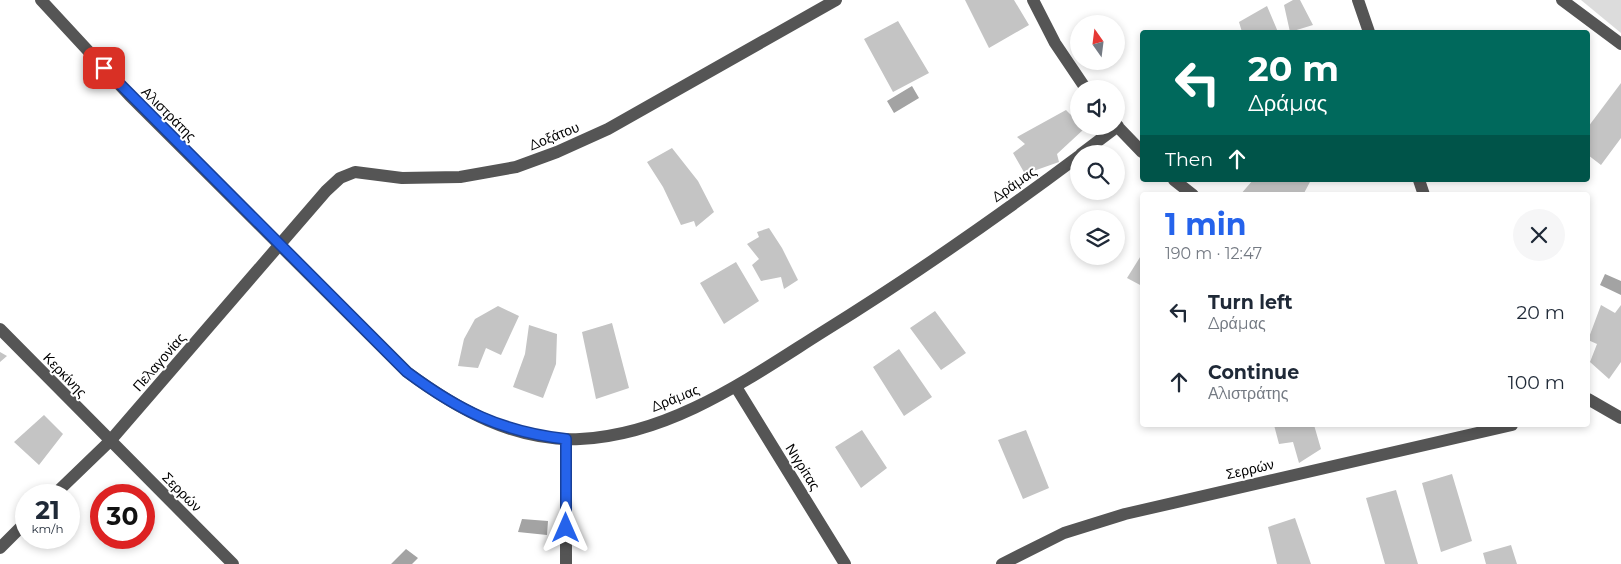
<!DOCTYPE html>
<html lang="en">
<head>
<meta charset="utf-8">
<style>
	:root { --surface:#fff; --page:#f6f6f7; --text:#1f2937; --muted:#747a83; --accent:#2563eb }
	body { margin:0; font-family:Montserrat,sans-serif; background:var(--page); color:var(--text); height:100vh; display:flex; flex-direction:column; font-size:19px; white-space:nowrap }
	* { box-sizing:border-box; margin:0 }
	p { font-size:16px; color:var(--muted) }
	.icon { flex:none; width:28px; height:28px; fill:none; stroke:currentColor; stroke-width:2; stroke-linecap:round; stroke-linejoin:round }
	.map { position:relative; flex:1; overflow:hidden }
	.drawer { position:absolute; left:1140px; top:192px; width:450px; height:235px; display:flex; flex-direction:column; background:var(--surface); border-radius:5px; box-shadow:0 2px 8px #0003 }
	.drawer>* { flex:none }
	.guide { position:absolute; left:1140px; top:30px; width:450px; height:152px; border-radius:5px; box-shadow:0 2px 8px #0003; background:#00695c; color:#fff; overflow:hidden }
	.needle { width:32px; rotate:346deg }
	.buttons { position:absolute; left:1070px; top:15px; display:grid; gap:10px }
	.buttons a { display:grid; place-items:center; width:55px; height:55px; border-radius:50%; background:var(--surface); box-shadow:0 2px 8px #0003; font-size:25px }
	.speed { position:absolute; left:15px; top:484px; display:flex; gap:10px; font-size:25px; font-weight:700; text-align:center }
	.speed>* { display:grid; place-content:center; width:65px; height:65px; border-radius:50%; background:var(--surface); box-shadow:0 2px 8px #0003; line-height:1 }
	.speed small { font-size:12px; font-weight:400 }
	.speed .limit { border:8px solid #d22; background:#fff; color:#111 }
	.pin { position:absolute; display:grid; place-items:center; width:42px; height:42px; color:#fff; margin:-21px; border-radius:10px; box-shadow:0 2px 8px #0006 }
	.me { position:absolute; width:55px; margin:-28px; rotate:0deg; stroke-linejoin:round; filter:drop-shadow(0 0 4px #0008) }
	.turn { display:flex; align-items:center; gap:18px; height:105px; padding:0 25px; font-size:22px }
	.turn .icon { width:65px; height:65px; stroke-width:2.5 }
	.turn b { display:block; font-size:35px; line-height:42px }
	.then { display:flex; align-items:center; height:48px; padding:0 25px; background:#0003; gap:10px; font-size:19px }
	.round { display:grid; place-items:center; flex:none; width:52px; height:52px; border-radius:26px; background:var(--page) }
	.overview { display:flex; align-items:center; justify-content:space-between; height:85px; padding:0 25px }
	h1 { font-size:30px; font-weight:700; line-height:38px; color:var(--accent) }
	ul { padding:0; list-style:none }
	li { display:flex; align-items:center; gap:15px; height:70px; padding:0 25px }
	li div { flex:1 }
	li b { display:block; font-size:19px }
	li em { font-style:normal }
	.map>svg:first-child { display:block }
</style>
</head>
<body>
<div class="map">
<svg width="1621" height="564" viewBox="0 0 1621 564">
	<rect width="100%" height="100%" fill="#fff"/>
	<path fill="#dcdcdc" d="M 1581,0 L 1621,0 L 1621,33 Z"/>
	<path fill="#a3a3a3" d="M 912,86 L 919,98 L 894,113 L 887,101 Z
		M 1605,274 L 1621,281 L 1621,295 L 1600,285 Z
		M 522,519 L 548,521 L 547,535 L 518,532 Z
		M 406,549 L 418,558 L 412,564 L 391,564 Z"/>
	<path fill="#c4c4c4" d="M 965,0 L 1014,0 L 1029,25 L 989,48 Z
		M 1293,0 L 1300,0 L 1313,25 L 1290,32 L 1284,5 Z
		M 1267,6 L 1278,32 L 1242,32 L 1239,22 Z
		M 898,21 L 929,73 L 893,92 L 864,39 Z
		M 1621,83 L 1621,138 L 1601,165 L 1588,155 L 1588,127 Z
		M 1066,110 L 1079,123 L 1079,126 L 1084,129 L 1057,154 L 1059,162 L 1025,174 L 1013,153 L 1025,144 L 1017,137 Z
		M 672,148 L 698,181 L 714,212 L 696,227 L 694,221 L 681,225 L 663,187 L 647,162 Z
		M 1253,180 L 1311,180 L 1303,195 L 1240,195 Z
		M 769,228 L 782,248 L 798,280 L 784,289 L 781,277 L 761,281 L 752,265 L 759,259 L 747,244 L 759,237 L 757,232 Z
		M 1142,254 L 1142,286 L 1127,278 Z
		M 736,262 L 759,301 L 724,324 L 700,283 Z
		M 1601,305 L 1615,313 L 1621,305 L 1621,362 L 1609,379 L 1590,362 L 1597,344 L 1588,340 Z
		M 498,306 L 519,316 L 501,355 L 486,348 L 478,368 L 458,366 L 464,339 L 475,319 Z
		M 935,311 L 966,353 L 941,370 L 910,328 Z
		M 612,323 L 629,388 L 596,399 L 582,332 Z
		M 529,325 L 557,334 L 556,364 L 543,398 L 513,387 L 525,354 Z
		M 899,349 L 932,397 L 904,416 L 873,367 Z
		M 0,352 L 7,356 L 0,362 Z
		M 44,415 L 63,434 L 39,465 L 14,442 Z
		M 1274,425 L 1314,425 L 1321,449 L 1299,463 L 1293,442 L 1279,444 Z
		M 862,430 L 887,468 L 861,488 L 835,447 Z
		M 1026,430 L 1049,488 L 1023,499 L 998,440 Z
		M 1452,474 L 1472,541 L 1441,552 L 1422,483 Z
		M 1396,490 L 1418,564 L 1385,564 L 1366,498 Z
		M 1295,518 L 1311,564 L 1277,564 L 1268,527 Z
		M 1511,545 L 1517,564 L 1486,564 L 1483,553 Z"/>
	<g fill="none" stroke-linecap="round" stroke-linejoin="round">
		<path stroke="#555" stroke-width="12" d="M 41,0 L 129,95 L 407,372 C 457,409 515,442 580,439 C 670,435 748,379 821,333 C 910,278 996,218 1079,156
			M 1033,0 L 1055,43 L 1086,89
			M 1358,0 L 1369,32
			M 1562,0 L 1621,44
			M 1116,125 L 1142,152
			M 1081,154 L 1118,126
			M 1174,180 L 1193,195
			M 1419,180 L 1424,195
			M 0,329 L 233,564
			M 736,387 L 845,564
			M 1588,399 L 1621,418
			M 566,439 L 566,564
			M 54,495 L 110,441 L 326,191 L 340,178 L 355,172 L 402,178 L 460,177 L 516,167 L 557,152 L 608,129 L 836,0
			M 0,548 L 26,522
			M 1002,564 L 1064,533 L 1125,514 L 1512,425"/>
	</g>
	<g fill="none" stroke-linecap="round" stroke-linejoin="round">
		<g stroke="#184099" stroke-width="12">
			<path id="route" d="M 104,68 L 407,372 C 458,410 502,432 566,439 L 566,528"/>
		</g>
		<use href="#route" stroke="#2563eb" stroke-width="9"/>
	</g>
	<g text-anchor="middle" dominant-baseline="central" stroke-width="4" stroke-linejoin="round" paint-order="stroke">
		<g font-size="14" fill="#000" stroke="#fff">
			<text transform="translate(169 114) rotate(45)">Αλιστράτης</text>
			<text transform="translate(554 136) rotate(-22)">Δοξάτου</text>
			<text transform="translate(1014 184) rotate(-35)">Δράμας</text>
			<text transform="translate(159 362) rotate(-49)">Πελαγονίας</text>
			<text transform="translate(65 375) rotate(46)">Κερκίνης</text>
			<text transform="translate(675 398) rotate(-22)">Δράμας</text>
			<text transform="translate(803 467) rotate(58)">Νιγρίτας</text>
			<text transform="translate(1250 469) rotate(-13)">Σερρών</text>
			<text transform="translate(182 492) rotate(45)">Σερρών</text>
		</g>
	</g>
</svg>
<div class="buttons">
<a><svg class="needle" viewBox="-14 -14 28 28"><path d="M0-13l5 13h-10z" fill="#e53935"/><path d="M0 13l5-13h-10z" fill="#747a83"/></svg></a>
<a><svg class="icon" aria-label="sound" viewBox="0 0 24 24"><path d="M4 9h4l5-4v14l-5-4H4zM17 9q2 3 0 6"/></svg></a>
<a><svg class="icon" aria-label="search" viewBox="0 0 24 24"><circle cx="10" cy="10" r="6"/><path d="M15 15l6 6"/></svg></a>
<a><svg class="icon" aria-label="layers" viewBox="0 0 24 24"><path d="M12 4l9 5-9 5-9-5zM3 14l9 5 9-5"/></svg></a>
</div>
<div class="speed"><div>21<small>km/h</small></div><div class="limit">30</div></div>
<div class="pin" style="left:104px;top:68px;background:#d93025"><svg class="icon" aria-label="arrive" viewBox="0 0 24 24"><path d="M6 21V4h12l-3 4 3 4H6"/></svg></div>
<svg class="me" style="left:566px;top:528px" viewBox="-20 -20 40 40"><path d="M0-17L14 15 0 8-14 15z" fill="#2563eb" stroke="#fff" stroke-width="4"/></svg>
<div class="guide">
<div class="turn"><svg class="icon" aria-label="left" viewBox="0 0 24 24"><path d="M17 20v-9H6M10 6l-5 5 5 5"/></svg><div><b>20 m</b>Δράμας</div></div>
<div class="then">Then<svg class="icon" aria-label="ahead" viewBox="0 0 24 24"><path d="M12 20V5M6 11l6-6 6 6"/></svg></div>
</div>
<section class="drawer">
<div class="overview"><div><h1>1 min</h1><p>190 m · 12:47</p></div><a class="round"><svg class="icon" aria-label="close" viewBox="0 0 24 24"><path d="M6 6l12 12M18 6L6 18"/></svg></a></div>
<ul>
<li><svg class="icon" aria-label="left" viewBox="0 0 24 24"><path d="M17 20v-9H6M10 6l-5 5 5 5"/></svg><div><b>Turn left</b><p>Δράμας</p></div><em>20 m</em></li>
<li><svg class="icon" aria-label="ahead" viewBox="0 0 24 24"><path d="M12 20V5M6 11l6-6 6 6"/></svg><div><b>Continue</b><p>Αλιστράτης</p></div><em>100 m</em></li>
</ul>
</section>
</div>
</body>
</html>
